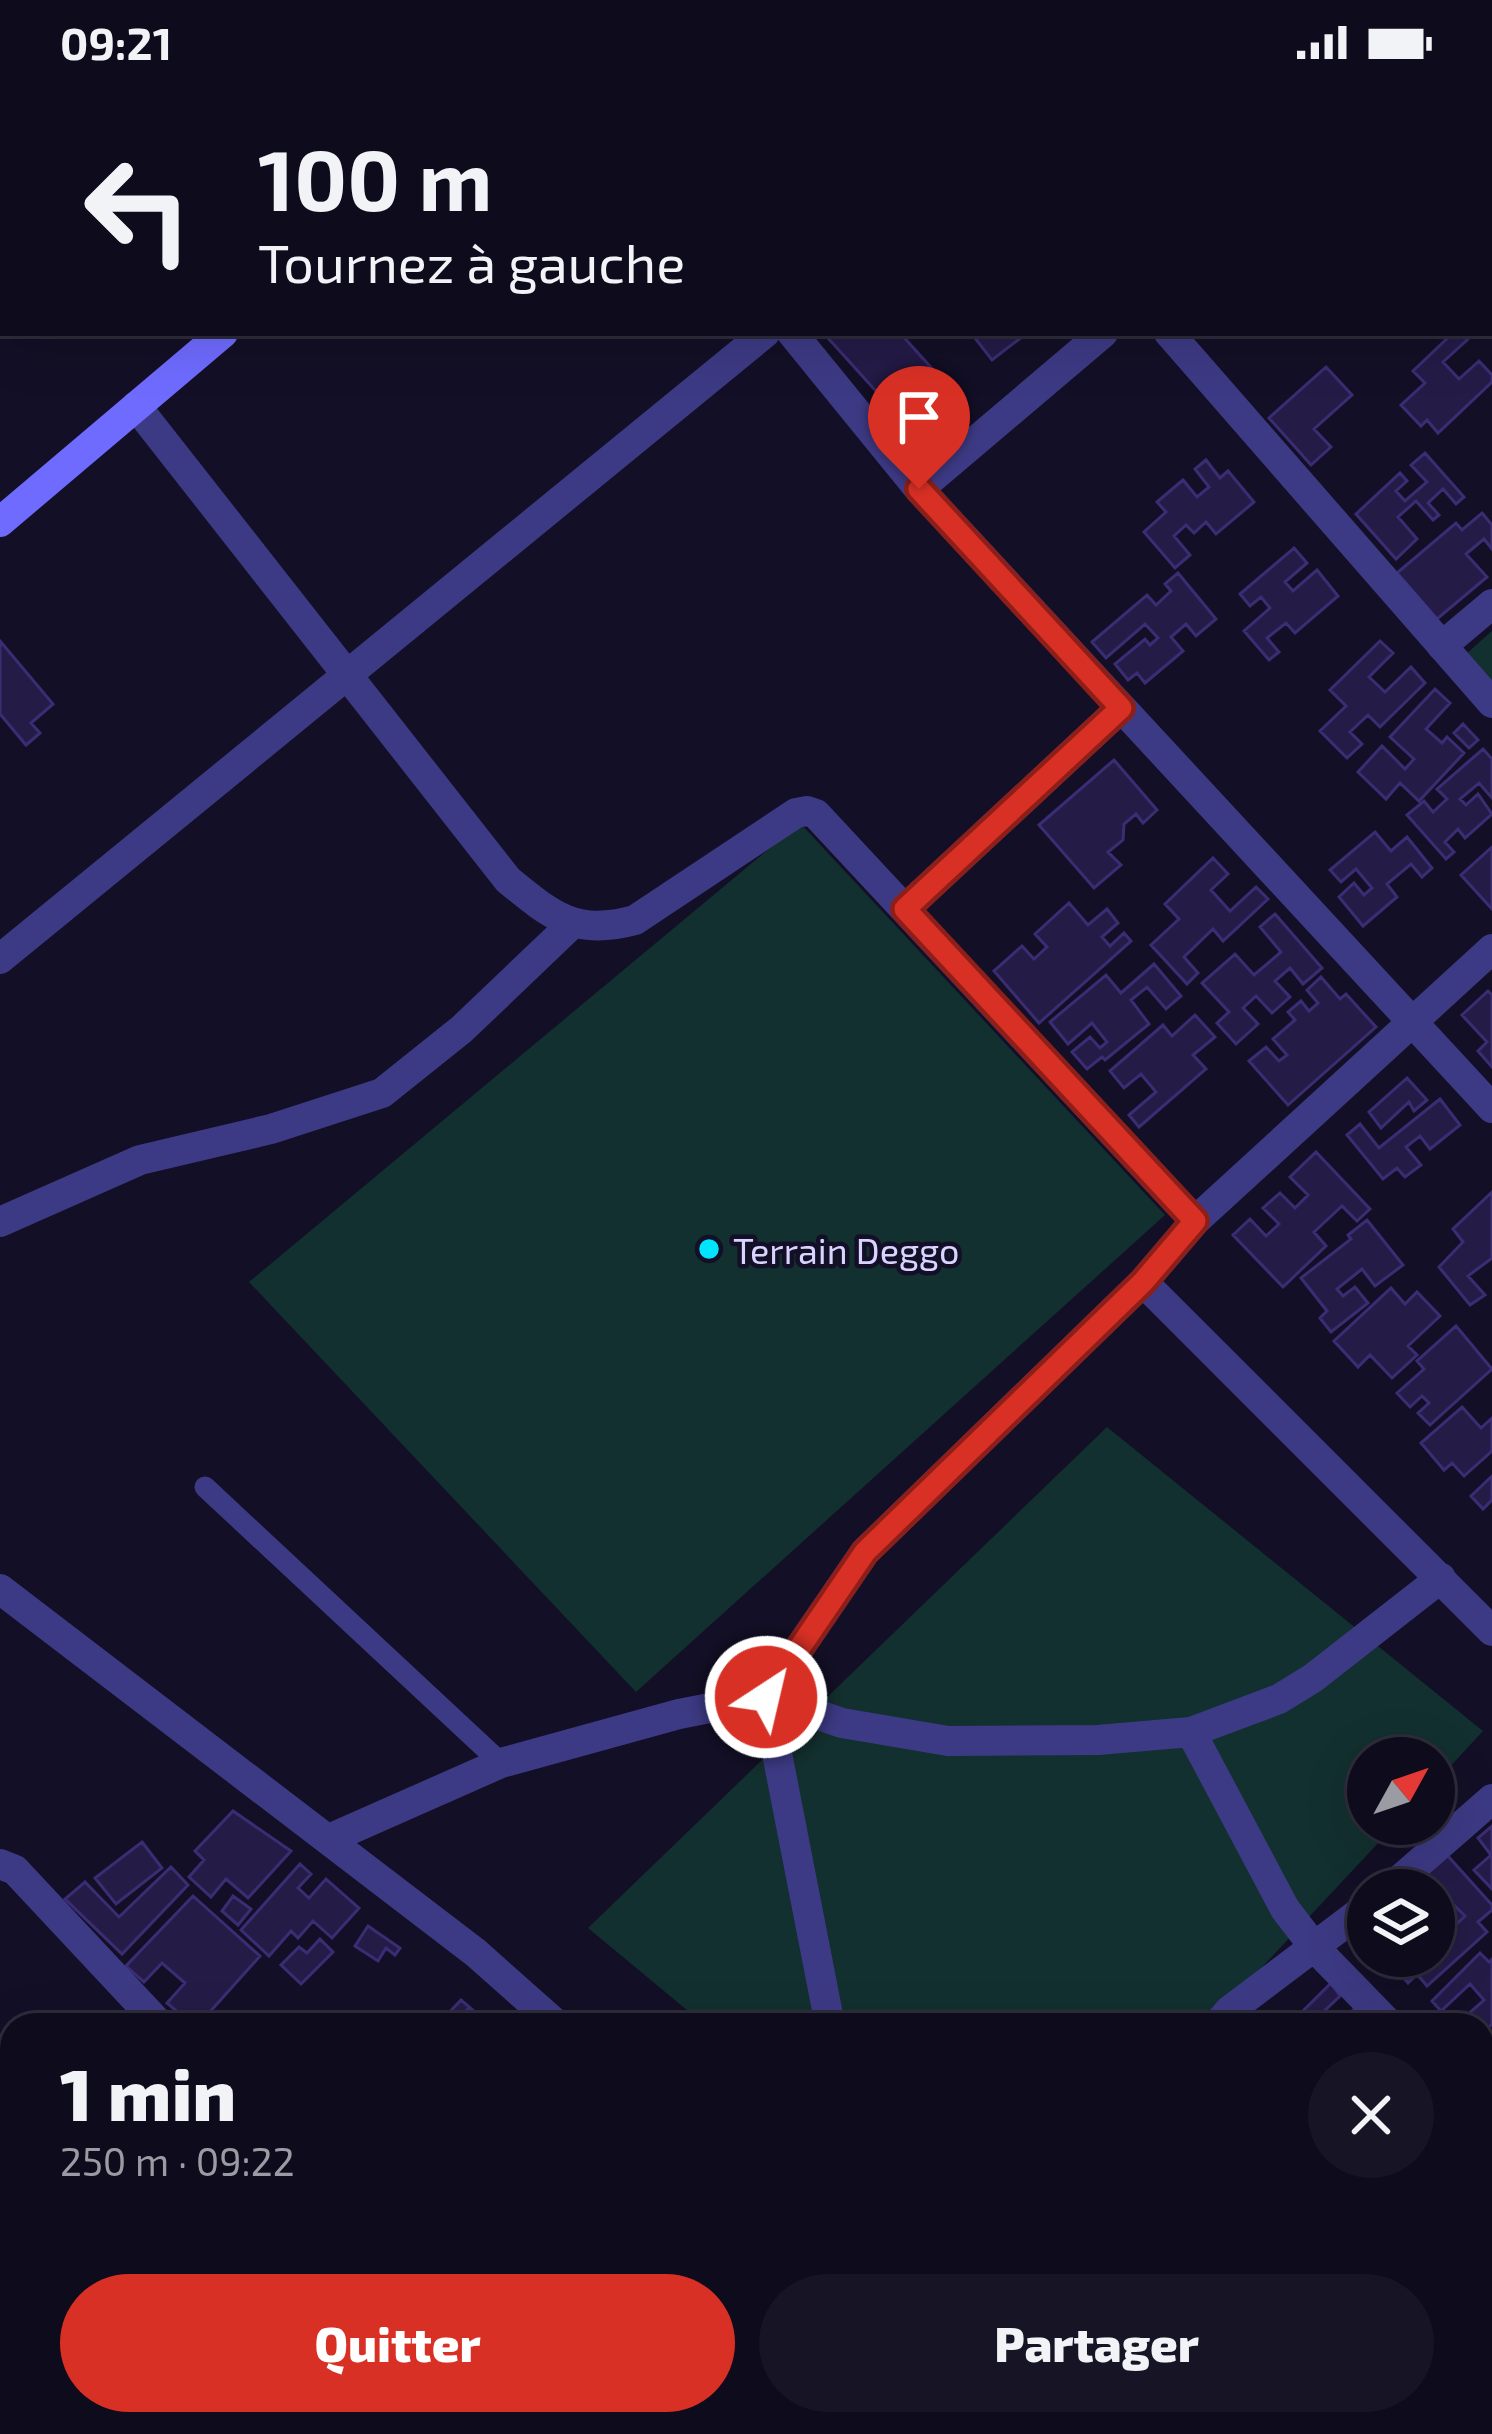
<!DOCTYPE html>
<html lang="fr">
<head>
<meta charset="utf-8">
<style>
	:root { --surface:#0e0b1c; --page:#171425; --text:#f1f3f6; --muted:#9b9ba3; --line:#2e2b3b; --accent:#d93025 }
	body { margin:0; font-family:"Exo 2",sans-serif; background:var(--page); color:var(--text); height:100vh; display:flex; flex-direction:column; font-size:45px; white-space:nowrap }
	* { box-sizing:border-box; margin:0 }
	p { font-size:39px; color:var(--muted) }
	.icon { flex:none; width:66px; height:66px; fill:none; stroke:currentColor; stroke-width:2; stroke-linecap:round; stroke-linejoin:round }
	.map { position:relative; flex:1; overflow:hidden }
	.side { position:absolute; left:0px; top:1929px; width:1494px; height:423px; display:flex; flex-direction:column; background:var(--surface); border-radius:36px 36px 0 0; box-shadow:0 12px 48px #0002,0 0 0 3px var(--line) }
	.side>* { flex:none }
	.hud { position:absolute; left:0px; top:0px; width:1494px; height:252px; box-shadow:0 12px 48px #0002,0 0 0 3px var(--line); background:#0e0b1c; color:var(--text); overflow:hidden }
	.needle { width:78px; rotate:50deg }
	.tools { position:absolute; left:1347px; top:1653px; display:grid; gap:24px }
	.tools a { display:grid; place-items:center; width:108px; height:108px; border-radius:50%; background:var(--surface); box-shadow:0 12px 48px #0002,0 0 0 3px var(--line); font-size:60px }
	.pin { position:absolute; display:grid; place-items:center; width:102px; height:102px; color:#fff; margin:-123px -51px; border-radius:50% 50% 50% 0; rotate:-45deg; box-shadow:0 0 12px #0007 }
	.pin .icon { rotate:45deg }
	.me { position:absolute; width:132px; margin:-66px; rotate:35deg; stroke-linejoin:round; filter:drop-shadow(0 0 9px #0008) }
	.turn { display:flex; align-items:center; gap:42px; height:252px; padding:0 60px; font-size:54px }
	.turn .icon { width:156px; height:156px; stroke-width:2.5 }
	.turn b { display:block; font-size:84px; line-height:102px }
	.round { display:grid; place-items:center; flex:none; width:126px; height:126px; border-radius:63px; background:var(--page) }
	.headline { display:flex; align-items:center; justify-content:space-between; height:204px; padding:0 60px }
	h1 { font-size:72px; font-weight:800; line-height:90px }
	.primary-button { display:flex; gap:24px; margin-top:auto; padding:24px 60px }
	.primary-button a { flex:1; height:138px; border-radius:72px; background:var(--accent); color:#fff; font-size:48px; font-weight:800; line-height:138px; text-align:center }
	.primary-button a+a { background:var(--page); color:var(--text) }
	.status { display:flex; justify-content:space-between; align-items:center; height:84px; padding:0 60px; background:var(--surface); direction:ltr }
	.status svg { height:33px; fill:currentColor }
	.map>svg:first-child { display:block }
</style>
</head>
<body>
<div class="status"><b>09:21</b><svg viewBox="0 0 49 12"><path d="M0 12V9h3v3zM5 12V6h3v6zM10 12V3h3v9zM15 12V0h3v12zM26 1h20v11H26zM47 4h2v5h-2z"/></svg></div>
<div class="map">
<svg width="1492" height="2350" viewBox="0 0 1492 2350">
	<rect width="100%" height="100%" fill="#130f26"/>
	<path fill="#12302f" d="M 1492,547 L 1492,598 L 1467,569 Z
		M 800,739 L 1165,1131 L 636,1608 L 249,1198 Z
		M 1107,1343 L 1483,1647 L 1434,1700 L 1434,1674 L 1368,1674 L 1368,1740 L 1396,1740 L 1208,1941 L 705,1941 L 588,1844 Z
		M 0,2027 L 12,2032 L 12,2340 L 243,2340 L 227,2350 L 0,2350 Z"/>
	<path fill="#241b47" stroke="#3b2d73" stroke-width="3" d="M 1100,0 L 1156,0 L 1152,3 Z
		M 832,249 L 900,249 L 954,309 L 912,347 L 827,253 Z
		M 971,249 L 1027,249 L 992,276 Z
		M 1453,249 L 1463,249 L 1468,255 L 1443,278 L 1459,295 L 1479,277 L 1492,291 L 1492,298 L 1438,349 L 1427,336 L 1421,342 L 1401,321 L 1425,299 L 1413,287 Z
		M 1326,283 L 1352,311 L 1314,345 L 1331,363 L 1311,381 L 1269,334 Z
		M 1425,369 L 1464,413 L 1456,420 L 1443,405 L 1428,419 L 1439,431 L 1433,436 L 1416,417 L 1398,433 L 1417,455 L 1396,475 L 1356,430 L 1400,389 L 1407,397 L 1396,407 L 1405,417 L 1427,398 L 1411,381 Z
		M 1206,376 L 1220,394 L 1228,387 L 1254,418 L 1216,450 L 1206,438 L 1194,449 L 1186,441 L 1174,452 L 1190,471 L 1175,484 L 1144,448 L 1166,428 L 1157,418 L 1183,396 L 1197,413 L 1209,403 L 1195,385 Z
		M 1482,429 L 1492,441 L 1492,465 L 1484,455 L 1466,470 L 1487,493 L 1437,535 L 1397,489 L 1456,439 L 1462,446 Z
		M 1294,464 L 1307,479 L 1285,498 L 1293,507 L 1317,486 L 1338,512 L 1295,549 L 1286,539 L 1267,554 L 1279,568 L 1269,576 L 1244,547 L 1270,524 L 1261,513 L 1250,522 L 1240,510 Z
		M 1178,489 L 1216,535 L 1196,552 L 1186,540 L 1171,553 L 1183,567 L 1145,599 L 1137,589 L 1128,596 L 1115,580 L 1145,555 L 1150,561 L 1158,554 L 1145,540 L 1106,574 L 1092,558 L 1147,511 L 1156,521 L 1171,507 L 1165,500 Z
		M 0,557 L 53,620 L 31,639 L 40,649 L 26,661 L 0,630 Z
		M 1380,557 L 1393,569 L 1369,593 L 1385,608 L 1411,583 L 1425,599 L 1380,643 L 1368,631 L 1350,648 L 1362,660 L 1347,674 L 1320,647 L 1346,622 L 1330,606 Z
		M 1435,605 L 1450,619 L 1426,645 L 1442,659 L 1447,653 L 1464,669 L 1419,717 L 1400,699 L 1386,715 L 1358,688 L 1382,662 L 1405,685 L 1414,675 L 1390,653 Z
		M 1463,640 L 1478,656 L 1469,664 L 1454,649 Z
		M 1483,665 L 1492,675 L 1492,714 L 1479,699 L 1460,715 L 1466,721 L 1478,710 L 1492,730 L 1465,754 L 1458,745 L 1445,758 L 1454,768 L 1446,775 L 1407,731 L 1424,717 L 1433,728 L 1447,715 L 1437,705 Z
		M 1114,676 L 1157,726 L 1143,739 L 1136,730 L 1124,740 L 1123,756 L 1108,768 L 1121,781 L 1094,804 L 1039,741 Z
		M 1375,748 L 1391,767 L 1407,753 L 1432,784 L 1422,793 L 1411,780 L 1387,800 L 1397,813 L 1363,842 L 1339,813 L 1354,799 L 1364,811 L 1372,804 L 1356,785 L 1341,798 L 1330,786 Z
		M 1492,763 L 1492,825 L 1461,791 Z
		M 1213,774 L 1228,790 L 1211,806 L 1230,827 L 1256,803 L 1268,815 L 1223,857 L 1213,845 L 1184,873 L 1198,889 L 1187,900 L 1151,861 L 1179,835 L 1165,820 Z
		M 1069,819 L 1088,841 L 1107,825 L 1118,839 L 1102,853 L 1110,862 L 1124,849 L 1131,857 L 1039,939 L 994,887 L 1022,862 L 1034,875 L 1047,863 L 1035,850 Z
		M 1275,830 L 1322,884 L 1303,900 L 1290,884 L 1275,897 L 1290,913 L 1272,929 L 1256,912 L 1243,924 L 1258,940 L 1236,960 L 1217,939 L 1229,928 L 1202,899 L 1235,870 L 1254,891 L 1281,868 L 1260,843 Z
		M 1154,880 L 1181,912 L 1166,925 L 1147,903 L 1131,916 L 1149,940 L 1105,976 L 1102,973 L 1087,985 L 1072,968 L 1090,953 L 1100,964 L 1107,958 L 1092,939 L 1068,960 L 1050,938 L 1106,891 L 1121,909 Z
		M 1321,893 L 1340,915 L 1346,910 L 1376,943 L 1288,1021 L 1249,977 L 1266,963 L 1279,977 L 1287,971 L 1273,955 L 1295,936 L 1288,928 L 1301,917 L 1309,927 L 1318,919 L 1307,906 Z
		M 1488,907 L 1492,911 L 1492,983 L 1478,967 L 1487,958 L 1462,931 Z
		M 1195,931 L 1215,953 L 1193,971 L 1206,985 L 1139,1043 L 1129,1031 L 1156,1008 L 1141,990 L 1124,1004 L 1110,987 L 1163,941 L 1172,952 Z
		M 1407,994 L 1427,1016 L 1414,1027 L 1409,1018 L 1381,1044 L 1369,1028 Z
		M 1440,1015 L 1460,1041 L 1430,1065 L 1420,1052 L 1406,1063 L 1421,1081 L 1405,1093 L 1397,1084 L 1383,1095 L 1347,1051 L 1360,1040 L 1379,1064 Z
		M 1316,1068 L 1370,1125 L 1357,1137 L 1342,1122 L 1314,1148 L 1326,1162 L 1283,1203 L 1233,1151 L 1250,1135 L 1266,1152 L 1279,1140 L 1263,1124 L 1280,1109 L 1295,1124 L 1308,1111 L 1290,1093 Z
		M 1492,1108 L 1492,1174 L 1468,1192 L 1485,1211 L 1470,1221 L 1439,1183 L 1463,1158 L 1453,1145 Z
		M 1367,1136 L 1403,1181 L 1375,1202 L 1362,1185 L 1337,1205 L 1343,1212 L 1355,1203 L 1368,1219 L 1331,1248 L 1320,1234 L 1327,1227 L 1301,1194 L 1351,1155 L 1348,1151 Z
		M 1391,1204 L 1405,1220 L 1417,1208 L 1440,1232 L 1408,1262 L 1417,1271 L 1392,1294 L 1370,1271 L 1358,1283 L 1334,1257 Z
		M 1456,1242 L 1492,1285 L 1430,1341 L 1418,1329 L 1429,1319 L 1422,1312 L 1410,1323 L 1397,1309 L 1424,1285 L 1417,1277 Z
		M 1462,1323 L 1481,1344 L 1492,1334 L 1492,1367 L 1464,1392 L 1452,1379 L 1444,1386 L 1421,1359 Z
		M 1492,1392 L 1492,1416 L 1483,1425 L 1471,1412 Z
		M 233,1727 L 291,1767 L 248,1814 L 226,1795 L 211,1813 L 189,1793 L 204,1776 L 195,1767 Z
		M 1492,1742 L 1492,1805 L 1474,1786 L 1491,1771 L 1478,1754 Z
		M 142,1758 L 162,1784 L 116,1820 L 95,1794 Z
		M 1447,1771 L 1492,1821 L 1492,1826 L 1478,1838 L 1487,1848 L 1427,1902 L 1417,1890 L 1408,1899 L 1399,1888 L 1417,1872 L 1423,1877 L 1434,1872 L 1434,1806 L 1408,1806 Z
		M 300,1780 L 311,1790 L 298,1804 L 309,1814 L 326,1795 L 359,1824 L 332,1854 L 313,1837 L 298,1854 L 291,1847 L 269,1872 L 241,1846 Z
		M 171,1783 L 188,1801 L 122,1870 L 65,1815 L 85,1798 L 119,1833 Z
		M 193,1812 L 260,1872 L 198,1941 L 193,1941 L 167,1919 L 185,1899 L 162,1879 L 144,1898 L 126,1882 Z
		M 233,1812 L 251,1825 L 238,1841 L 222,1827 Z
		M 1455,1822 L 1465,1832 L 1441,1855 L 1434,1844 Z
		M 368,1842 L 400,1864 L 395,1871 L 386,1864 L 378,1877 L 355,1862 Z
		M 320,1855 L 333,1868 L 301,1900 L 281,1881 L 299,1863 L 307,1869 Z
		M 1480,1869 L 1489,1878 L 1492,1875 L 1492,1940 L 1482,1951 L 1482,1941 L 1458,1939 L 1484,1916 L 1470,1900 L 1441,1927 L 1432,1917 Z
		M 1331,1899 L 1340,1912 L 1319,1932 L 1331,1941 L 1303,1941 L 1297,1933 Z
		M 461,1916 L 475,1928 L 488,1941 L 437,1941 Z
		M 1355,1924 L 1372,1941 L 1338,1941 Z
		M 468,1925 L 483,1941 L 451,1941 Z
		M 1482,2063 L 1492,2074 L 1492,2111 L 1482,2120 Z
		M 1482,2246 L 1492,2259 L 1492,2350 L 1485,2346 L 1481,2350 L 1436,2350 L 1446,2340 L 1482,2340 Z
		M 325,2340 L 334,2340 L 342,2350 L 312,2350 Z
		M 384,2340 L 504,2340 L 509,2350 L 391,2350 Z
		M 550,2340 L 616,2340 L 623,2350 L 535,2350 Z
		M 724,2340 L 803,2340 L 809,2348 L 713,2350 Z
		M 901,2340 L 922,2340 L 931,2350 L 890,2350 Z
		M 1197,2340 L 1278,2340 L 1266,2350 L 1205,2350 Z
		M 1353,2340 L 1403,2340 L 1411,2350 L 1342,2350 Z"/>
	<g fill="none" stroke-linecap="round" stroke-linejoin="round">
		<path stroke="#3d3a85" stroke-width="21" d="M 205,1403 L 501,1679
			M 1110,2350 L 1111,2340"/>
		<path stroke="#3d3a85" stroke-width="30" d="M 594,0 L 596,3
			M 1283,0 L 1286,3
			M 0,115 L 3,115
			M 1491,122 L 1492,121
			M 1491,237 L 1492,238
			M 792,249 L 919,405 L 1492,1024
			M 1169,249 L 1492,619
			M 136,322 L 508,796 C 553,833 576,852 635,836 L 796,729 L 807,727 L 816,730 L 1195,1137
			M 919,405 L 1103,249
			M 1442,562 L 1492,520
			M 905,825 L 1121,624
			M 0,875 L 765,249
			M 0,1138 L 140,1076 L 271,1045 L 382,1009 L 462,945 L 572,840
			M 1143,1198 L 1492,1547
			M 0,1505 L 476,1869 L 557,1941
			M 1191,1648 L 1285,1825 L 1315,1864 L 1390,1941
			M 329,1755 L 501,1679 L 679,1630 L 766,1613 L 865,1468 L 1143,1198 L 1195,1137 L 1492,865
			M 0,1780 L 15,1786 L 160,1941
			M 1388,1806 L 1492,1715
			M 830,1941 L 766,1613 L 842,1639 L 948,1657 L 1098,1656 L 1191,1648 L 1279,1615 L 1313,1594 L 1441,1494
			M 1217,1941 L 1229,1927 L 1368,1822
			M 1482,2036 L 1492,2046
			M 1482,2172 L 1492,2163
			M 358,2340 L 364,2350
			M 988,2340 L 999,2350
			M 270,2350 L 287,2340
			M 1286,2350 L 1297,2340"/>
		<path stroke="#6f6bff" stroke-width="30" d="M 522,3 L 526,0
			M 0,438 L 223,249"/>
	</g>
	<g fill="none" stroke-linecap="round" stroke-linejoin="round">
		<g stroke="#8d1f18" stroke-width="30">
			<path id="route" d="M 766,1613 L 865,1468 L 1143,1198 L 1195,1137 L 905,825 L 1121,624 L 919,405"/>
		</g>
		<use href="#route" stroke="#d93025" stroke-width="21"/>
	</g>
	<circle fill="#00e5ff" stroke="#130f26" stroke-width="4.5" cx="709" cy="1165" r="12"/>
	<g text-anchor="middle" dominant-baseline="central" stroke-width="9" stroke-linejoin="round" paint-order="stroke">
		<g font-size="36" fill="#d9d4ff" stroke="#130f26" text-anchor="start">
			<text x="733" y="1165">Terrain Deggo</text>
		</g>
	</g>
</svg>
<div class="tools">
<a><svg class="needle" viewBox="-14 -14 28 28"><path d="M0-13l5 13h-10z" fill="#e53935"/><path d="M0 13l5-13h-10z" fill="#9b9ba3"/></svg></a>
<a><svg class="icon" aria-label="layers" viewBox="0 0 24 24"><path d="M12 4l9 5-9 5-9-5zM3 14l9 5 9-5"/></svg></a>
</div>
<div class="pin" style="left:919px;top:405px;background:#d93025"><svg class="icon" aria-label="arrive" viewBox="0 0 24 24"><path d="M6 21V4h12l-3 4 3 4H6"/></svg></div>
<svg class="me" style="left:766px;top:1613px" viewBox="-20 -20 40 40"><circle r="17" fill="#d93025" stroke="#fff" stroke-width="3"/><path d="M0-11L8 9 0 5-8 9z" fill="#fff"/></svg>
<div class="hud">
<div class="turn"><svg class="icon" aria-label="left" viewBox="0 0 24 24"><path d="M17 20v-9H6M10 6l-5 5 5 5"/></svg><div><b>100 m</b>Tournez à gauche</div></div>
</div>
<section class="side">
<div class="headline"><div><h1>1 min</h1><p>250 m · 09:22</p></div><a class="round"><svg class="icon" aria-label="close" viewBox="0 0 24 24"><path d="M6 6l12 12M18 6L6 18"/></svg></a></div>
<div class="primary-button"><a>Quitter</a><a>Partager</a></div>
</section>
</div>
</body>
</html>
